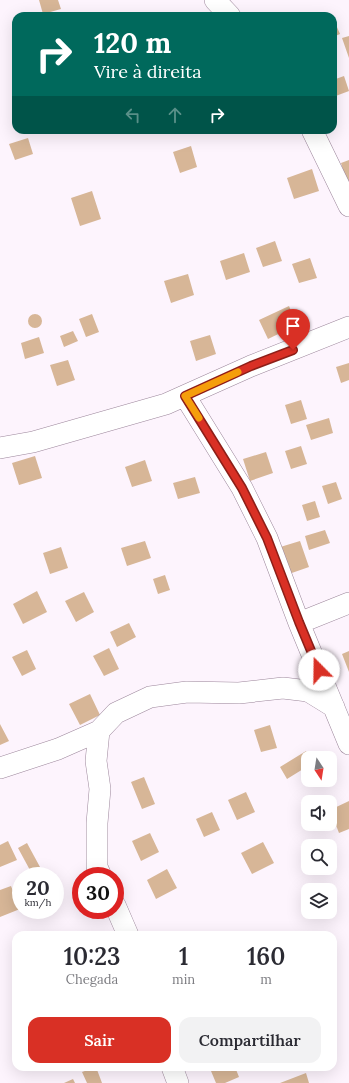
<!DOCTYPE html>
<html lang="pt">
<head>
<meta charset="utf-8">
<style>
	:root { --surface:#fff; --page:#f2f2f3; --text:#2b2b33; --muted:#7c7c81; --accent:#d93025 }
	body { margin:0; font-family:Lora,serif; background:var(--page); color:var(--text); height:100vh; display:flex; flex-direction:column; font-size:15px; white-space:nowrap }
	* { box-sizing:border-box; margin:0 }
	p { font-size:13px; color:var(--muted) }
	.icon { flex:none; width:22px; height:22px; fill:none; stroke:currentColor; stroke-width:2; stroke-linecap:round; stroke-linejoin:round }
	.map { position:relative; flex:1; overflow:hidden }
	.details { position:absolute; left:12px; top:931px; width:325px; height:140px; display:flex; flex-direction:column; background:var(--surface); border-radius:12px; box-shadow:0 4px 16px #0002 }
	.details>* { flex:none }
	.guide { position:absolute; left:12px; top:12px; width:325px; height:122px; border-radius:12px; box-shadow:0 4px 16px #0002; background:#00695c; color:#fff; overflow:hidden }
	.needle { width:26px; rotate:168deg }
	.tools { position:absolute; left:301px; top:751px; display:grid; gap:8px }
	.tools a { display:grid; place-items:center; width:36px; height:36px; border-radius:8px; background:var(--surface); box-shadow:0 4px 16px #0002; font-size:20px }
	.speed { position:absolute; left:12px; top:867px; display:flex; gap:8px; font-size:20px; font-weight:700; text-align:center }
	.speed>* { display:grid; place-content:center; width:52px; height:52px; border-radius:50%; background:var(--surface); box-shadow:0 4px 16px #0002; line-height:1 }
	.speed small { font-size:10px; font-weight:400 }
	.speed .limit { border:6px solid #d22; background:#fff; color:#111 }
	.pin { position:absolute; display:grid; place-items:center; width:34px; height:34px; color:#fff; margin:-41px -17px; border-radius:50% 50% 50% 0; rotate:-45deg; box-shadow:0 0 4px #0007 }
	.pin .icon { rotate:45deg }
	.me { position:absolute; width:44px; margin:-22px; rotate:338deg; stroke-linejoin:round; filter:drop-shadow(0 0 3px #0008) }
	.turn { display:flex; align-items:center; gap:14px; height:84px; padding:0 16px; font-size:18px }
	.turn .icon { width:52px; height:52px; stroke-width:2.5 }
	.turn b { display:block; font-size:28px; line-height:34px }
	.lanes { display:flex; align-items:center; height:38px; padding:0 16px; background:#0003; justify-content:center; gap:20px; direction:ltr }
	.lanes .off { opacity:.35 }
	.eta { display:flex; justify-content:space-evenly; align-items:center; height:68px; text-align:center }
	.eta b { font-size:24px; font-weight:600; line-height:28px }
	.button { display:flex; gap:8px; margin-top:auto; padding:8px 16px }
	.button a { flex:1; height:46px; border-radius:12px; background:var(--accent); color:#fff; font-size:16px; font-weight:600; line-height:46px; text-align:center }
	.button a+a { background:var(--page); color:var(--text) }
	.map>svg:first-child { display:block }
</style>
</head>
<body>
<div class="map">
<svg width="349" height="1083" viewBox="0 0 349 1083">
	<rect width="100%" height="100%" fill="#fdf4fd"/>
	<path fill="#d7b697" d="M 39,0 L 58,0 L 61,9 L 43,14 Z
		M 333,18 L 340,34 L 333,37 Z
		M 349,36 L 349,58 L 342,38 Z
		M 344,76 L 349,91 L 333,97 L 333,80 Z
		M 185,130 L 197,130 L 186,134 Z
		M 28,138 L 33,154 L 15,160 L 9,144 Z
		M 191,146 L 197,167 L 180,173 L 173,152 Z
		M 349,160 L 349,182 L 347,183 L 341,163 Z
		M 312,169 L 319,191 L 294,199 L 287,178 Z
		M 92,191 L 101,219 L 80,226 L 71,198 Z
		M 275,241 L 282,261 L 263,267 L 256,248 Z
		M 244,253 L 250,272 L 226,280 L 220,261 Z
		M 310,258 L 317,278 L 299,283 L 292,264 Z
		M 188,274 L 194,295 L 171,303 L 164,281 Z
		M 289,306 L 297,325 L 268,339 L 259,320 Z
		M28 321a7 7 0 1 1 14 0a7 7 0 1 1-14 0Z
		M 92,314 L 99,332 L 86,337 L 79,319 Z
		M 73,331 L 78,341 L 64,347 L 60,336 Z
		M 210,335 L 216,354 L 196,361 L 190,341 Z
		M 39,337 L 44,353 L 25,359 L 21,343 Z
		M 68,360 L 75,380 L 57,386 L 50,365 Z
		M 349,363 L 349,380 L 341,383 L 336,367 Z
		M 301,400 L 307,419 L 291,424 L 285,405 Z
		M 329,418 L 333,433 L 311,440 L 306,425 Z
		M 301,446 L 307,464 L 291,469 L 285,451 Z
		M 266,452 L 273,473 L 250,481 L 243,459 Z
		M 35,456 L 42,478 L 19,485 L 12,463 Z
		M 145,460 L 152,481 L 132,487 L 125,467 Z
		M 195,477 L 200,493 L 178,499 L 173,483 Z
		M 336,482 L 342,499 L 328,504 L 322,486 Z
		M 315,501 L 320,517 L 307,521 L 302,505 Z
		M 325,530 L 330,543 L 309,550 L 305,536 Z
		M 145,541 L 151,558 L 127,566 L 121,548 Z
		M 300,541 L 309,567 L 286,575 L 277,548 Z
		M 61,547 L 68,568 L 50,574 L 43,553 Z
		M 165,575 L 170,590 L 158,594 L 153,579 Z
		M 37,591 L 47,612 L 23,624 L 13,604 Z
		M 84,592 L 94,612 L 76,622 L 65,601 Z
		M 129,623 L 136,637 L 117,647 L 110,632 Z
		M 109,648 L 119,669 L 104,676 L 93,656 Z
		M 27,650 L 36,669 L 22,676 L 12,657 Z
		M 349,651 L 349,672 L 342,654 Z
		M 90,694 L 100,715 L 80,725 L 69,704 Z
		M 0,724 L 9,741 L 0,745 Z
		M 270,725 L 277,748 L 261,752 L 254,730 Z
		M 306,751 L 310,758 L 308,758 L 308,766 L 287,779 L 280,767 Z
		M 144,777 L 155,804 L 142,809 L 131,782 Z
		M 246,792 L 255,812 L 237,820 L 228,800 Z
		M 349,801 L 349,829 L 339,833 L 330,810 Z
		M 212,812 L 220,830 L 204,837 L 196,819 Z
		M 150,833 L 159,852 L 141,861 L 132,841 Z
		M 8,841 L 17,860 L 0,867 L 0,845 Z
		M 263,842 L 274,863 L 252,874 L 241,853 Z
		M 27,843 L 40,867 L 31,872 L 18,848 Z
		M 167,869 L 177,888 L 156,899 L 147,880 Z
		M 11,886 L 20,909 L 0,917 L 0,890 Z
		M 96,1067 L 102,1083 L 87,1083 L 82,1072 Z
		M 220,1067 L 235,1067 L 239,1077 L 225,1083 L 216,1083 L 211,1071 Z
		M 306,1073 L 309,1083 L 280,1083 Z
		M 73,1079 L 75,1083 L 64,1083 Z"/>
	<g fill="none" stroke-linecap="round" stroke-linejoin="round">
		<g stroke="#9c869b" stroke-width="22">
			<path id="street" d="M 215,0 L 230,16
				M 312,130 L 349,206
				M 185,396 L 242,488 L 267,538 L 299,623 L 349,744
				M 0,448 L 33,442 L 166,404 L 251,366 L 349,327
				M 299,623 L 349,603
				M 99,731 L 96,761 L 100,789 L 97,823 L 97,867 L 101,876
				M 0,768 L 58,749 L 99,731 L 116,713 L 150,697 L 187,692 L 239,693 L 283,688 L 308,691 L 334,707
				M 115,905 L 128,935
				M 172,1067 L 178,1083"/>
		</g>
		<use href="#street" stroke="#fff" stroke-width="21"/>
	</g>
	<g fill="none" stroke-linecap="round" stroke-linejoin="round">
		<g stroke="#8d1f18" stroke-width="10">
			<path id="route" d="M 293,350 L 251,366 L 185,396 L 242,488 L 267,538 L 299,622 L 319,670"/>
		</g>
		<use href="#route" stroke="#d93025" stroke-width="7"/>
		<path stroke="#f59e0b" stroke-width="7" d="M 199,418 L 185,396 L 238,372"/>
	</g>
</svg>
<div class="tools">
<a><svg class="needle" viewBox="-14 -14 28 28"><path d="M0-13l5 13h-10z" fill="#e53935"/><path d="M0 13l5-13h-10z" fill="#7c7c81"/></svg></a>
<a><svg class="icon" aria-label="sound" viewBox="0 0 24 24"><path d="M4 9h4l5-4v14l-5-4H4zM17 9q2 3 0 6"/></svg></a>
<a><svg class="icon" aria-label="search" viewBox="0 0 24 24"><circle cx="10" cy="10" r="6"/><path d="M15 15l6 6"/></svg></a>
<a><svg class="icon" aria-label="layers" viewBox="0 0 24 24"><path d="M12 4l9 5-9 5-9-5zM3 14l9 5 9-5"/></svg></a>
</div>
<div class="speed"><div>20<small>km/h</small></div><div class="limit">30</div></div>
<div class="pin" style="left:293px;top:350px;background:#d93025"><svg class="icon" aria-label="arrive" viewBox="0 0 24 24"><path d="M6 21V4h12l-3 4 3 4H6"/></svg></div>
<svg class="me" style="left:319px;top:670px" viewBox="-20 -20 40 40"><circle r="19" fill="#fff"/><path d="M0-13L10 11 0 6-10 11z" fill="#d93025"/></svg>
<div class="guide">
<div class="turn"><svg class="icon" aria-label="right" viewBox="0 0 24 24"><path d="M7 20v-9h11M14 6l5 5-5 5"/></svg><div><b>120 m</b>Vire à direita</div></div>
<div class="lanes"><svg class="icon off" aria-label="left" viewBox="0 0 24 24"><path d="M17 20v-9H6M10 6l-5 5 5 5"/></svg><svg class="icon off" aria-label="ahead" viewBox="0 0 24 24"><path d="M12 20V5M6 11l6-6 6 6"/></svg><svg class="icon" aria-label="right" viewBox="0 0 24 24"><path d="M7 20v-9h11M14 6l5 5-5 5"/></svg></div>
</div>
<section class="details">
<div class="eta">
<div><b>10:23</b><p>Chegada</p></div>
<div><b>1</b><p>min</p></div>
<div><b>160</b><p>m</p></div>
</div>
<div class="button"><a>Sair</a><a>Compartilhar</a></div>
</section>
</div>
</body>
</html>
